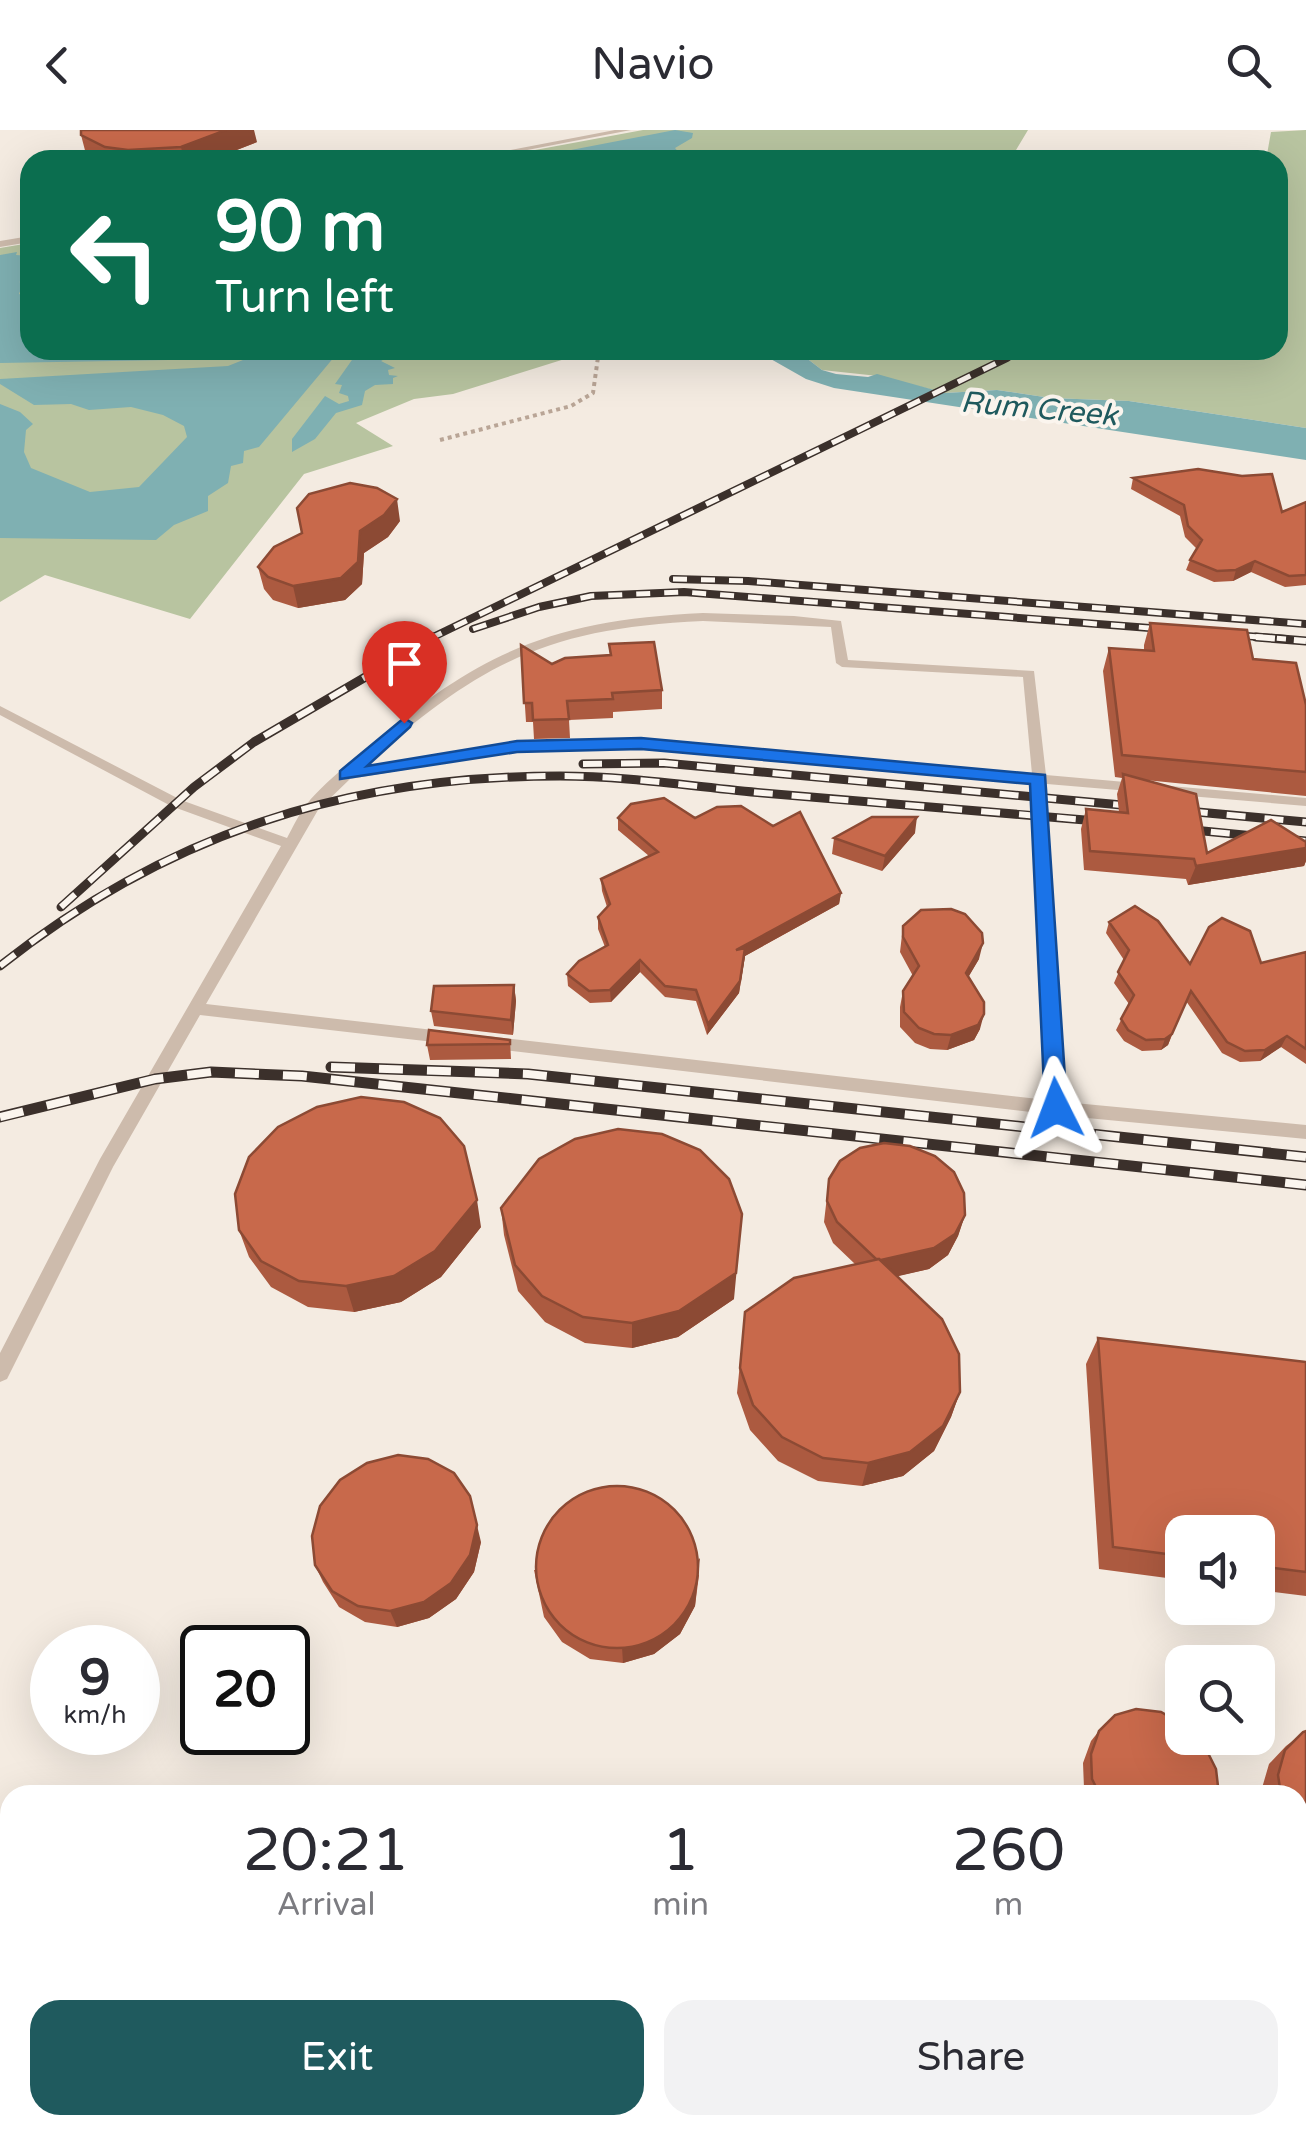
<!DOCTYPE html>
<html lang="en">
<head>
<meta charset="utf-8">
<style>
	:root { --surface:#fff; --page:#f2f2f3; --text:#2b2b33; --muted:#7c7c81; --accent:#1f5a5e }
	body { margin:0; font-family:"Varela Round",sans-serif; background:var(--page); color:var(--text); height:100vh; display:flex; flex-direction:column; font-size:38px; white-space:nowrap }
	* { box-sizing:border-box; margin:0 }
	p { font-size:32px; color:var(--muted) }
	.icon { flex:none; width:55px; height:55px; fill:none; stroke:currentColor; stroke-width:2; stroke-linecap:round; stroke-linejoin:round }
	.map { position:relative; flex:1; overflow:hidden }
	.sheet { position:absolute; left:0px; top:1655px; width:1308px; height:350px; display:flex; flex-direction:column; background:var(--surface); border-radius:30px 30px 0 0; box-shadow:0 10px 40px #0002 }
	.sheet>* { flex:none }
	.banner { position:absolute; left:20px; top:20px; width:1268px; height:210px; border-radius:30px; box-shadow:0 10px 40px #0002; background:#0b6e4f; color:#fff; overflow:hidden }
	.controls { position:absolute; left:1165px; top:1385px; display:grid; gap:20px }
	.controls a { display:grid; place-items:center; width:110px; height:110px; border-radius:20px; background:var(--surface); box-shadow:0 10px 40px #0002; font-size:50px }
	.speed { position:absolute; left:30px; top:1495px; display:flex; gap:20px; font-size:50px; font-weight:700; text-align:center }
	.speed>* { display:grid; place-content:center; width:130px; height:130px; border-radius:50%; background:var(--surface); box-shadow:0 10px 40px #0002; line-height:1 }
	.speed small { font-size:25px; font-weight:400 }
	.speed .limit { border:5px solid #111; border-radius:15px; background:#fff; color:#111 }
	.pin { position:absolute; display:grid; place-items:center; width:85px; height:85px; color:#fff; margin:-102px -42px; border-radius:50% 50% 50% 0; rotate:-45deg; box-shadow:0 0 10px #0007 }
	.pin .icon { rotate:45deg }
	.me { position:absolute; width:110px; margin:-55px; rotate:357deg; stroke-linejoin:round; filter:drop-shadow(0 0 8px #0008) }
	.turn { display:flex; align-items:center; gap:35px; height:210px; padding:0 30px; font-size:45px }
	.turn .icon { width:130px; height:130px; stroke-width:2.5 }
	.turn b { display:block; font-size:70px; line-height:85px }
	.eta { display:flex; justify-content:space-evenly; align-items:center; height:170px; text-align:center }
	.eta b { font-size:60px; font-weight:600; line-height:70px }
	.primary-button { display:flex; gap:20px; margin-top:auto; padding:20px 30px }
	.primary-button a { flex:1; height:115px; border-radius:30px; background:var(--accent); color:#fff; font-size:40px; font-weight:600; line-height:115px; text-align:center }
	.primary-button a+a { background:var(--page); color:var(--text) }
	header { display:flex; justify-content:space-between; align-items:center; height:130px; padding:0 30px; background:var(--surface); font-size:45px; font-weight:600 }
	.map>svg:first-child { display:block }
</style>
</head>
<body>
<header><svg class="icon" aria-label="back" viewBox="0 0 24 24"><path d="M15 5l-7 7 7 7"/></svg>Navio<svg class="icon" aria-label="search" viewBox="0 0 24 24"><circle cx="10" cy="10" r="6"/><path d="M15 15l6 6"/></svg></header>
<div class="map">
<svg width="1306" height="2005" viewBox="0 0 1306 2005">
	<rect width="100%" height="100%" fill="#f4ebe1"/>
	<path fill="#b8c4a0" d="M 643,0 L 1028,0 L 1010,30 L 481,30 Z
		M 1306,0 L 1306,298 L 1129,271 L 1051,268 L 997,260 L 945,263 L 878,246 L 822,240 L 796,220 L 1278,220 L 1278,30 L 1266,30 L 1271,2 Z
		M 30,113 L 30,220 L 584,220 L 584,223 L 453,264 L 414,269 L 356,293 L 393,316 L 304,344 L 190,489 L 45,445 L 0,472 L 0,118 Z"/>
	<path fill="#7fb0b2" d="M 675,0 L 693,3 L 692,8 L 675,18 L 685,30 L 606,30 L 571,20 Z
		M 17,122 L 16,125 L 30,126 L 30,149 L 19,152 L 23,153 L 19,164 L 24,166 L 21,175 L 30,185 L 30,220 L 340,220 L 259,317 L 244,321 L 243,333 L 231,336 L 228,353 L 208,366 L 208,381 L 174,395 L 156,410 L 0,408 L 0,274 L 20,282 L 33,294 L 26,300 L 24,322 L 31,338 L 90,362 L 139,357 L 187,307 L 184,296 L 163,285 L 131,277 L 89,280 L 71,274 L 34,275 L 0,254 L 0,249 L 228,236 L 253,226 L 245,223 L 168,230 L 0,233 L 0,125 Z
		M 359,220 L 400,220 L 381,231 L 395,238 L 388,240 L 389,245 L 398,246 L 393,248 L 393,254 L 375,255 L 365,261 L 362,275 L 336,283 L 315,309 L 292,322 L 292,309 L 325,266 L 339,274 L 349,271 L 348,266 L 339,263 L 342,255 L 335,254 Z
		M 768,220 L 796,220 L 822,240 L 836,244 L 868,247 L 877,244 L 945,263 L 997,260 L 1051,268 L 1129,271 L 1306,298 L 1306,330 L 834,258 L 806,249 L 769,228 Z"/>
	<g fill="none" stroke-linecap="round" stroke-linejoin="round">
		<path stroke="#b9a596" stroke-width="4" stroke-dasharray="4 4" stroke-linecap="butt" d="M 440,310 L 571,276 L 593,263 L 599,220"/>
		<path fill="#cdbbac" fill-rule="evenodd" d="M 615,0 L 631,0 L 475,30 L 458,30 Z
			M 30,106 L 30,112 L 0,117 L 0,111 Z
			M 703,483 L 794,486 L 841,491 L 848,530 L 1034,541 L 1046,645 L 1306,668 L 1306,676 L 1047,654 L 1064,972 L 1306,995 L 1306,1009 L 1056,985 L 487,918 L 479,912 L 487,906 L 1047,970 L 1033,652 L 641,618 L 517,621 L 350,649 L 318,680 L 206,874 L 451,902 L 457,904 L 459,908 L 457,912 L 451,914 L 200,885 L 113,1037 L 7,1249 L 0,1252 L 0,1223 L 100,1029 L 281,716 L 171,676 L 0,585 L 0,576 L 181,670 L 287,708 C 293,697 299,684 306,675 C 325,651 352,632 375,612 C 484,518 560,490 703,483 ZM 703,491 L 831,497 L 836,533 L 842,537 L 1023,547 L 1032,644 L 641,610 L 517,613 L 362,638 C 477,534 546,498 703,491 Z"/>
		<g stroke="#3b302b" stroke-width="8">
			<path id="rail-far2" d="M 673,449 L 748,451 L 1306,494
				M 473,499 L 539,477 L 591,466 L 684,462 L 1176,500
				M 1221,504 L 1286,509
				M 429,509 L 1007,228"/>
		</g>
		<g stroke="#3b302b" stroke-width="9">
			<path id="rail-far1" d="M 1256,507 L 1306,511
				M 583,634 L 664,633 L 1306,692
				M 1173,698 L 1306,711
				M 61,777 L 194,657 L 254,612 L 434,507
				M 0,836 C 167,704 347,646 560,646 C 627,646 696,657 763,663 C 878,673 994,682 1109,692"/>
		</g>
		<g stroke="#3b302b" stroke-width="11">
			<path id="rail" d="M 331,937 L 528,944 L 1306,1027
				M 0,987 L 155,949 L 211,942 L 302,946 L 1306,1055"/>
		</g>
		<use href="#rail-far2" stroke="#fbf5ee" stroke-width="5" stroke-dasharray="14" stroke-linecap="butt"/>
		<use href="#rail-far1" stroke="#fbf5ee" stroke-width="6" stroke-dasharray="19" stroke-linecap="butt"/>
		<use href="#rail" stroke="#fbf5ee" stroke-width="8" stroke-dasharray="24" stroke-linecap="butt"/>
	</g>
	<path fill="#ac5a40" d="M 81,5 L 257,12 L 211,30 L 92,30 L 87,28 Z
		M 1133,348 L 1282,382 L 1306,372 L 1306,455 L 1285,457 L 1251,442 L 1233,451 L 1214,452 L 1186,440 L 1190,430 L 1197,419 L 1185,407 L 1180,386 L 1131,359 Z
		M 400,391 L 388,407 L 364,423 L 362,454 L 345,470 L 298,478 L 273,470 L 264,459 L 258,437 Z
		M 1150,493 L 1253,529 L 1306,575 L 1306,666 L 1145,650 L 1207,723 L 1306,718 L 1306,731 L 1304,736 L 1188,755 L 1186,749 L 1084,740 L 1081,699 L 1086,679 L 1119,682 L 1117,664 L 1122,648 L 1115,647 L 1103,541 L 1109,518 L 1144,521 L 1144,515 Z
		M 609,514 L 662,560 L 662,579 L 613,582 L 613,588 L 569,590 L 570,608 L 534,609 L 533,592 L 526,592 L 521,515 L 552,534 L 610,525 Z
		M 618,688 L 695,688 L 841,763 L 839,774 L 745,826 L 739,863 L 707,905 L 696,871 L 665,867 L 640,842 L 611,872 L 590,873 L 568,856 L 567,844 L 605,817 L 598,799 L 598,787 L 607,777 L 602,761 L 601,749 L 649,726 L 618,700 Z
		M 915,703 L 882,741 L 832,724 L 834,708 Z
		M 1109,792 L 1190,834 L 1261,833 L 1306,822 L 1306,934 L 1281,917 L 1260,931 L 1240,932 L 1222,923 L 1186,871 L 1168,915 L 1161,920 L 1142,921 L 1124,911 L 1116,900 L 1129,874 L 1114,853 L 1124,830 L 1106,803 Z
		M 903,796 L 979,829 L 968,847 L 980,899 L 974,910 L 947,920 L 930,919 L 915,913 L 900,897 L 900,877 L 903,861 L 913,846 L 900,822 Z
		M 514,855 L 516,871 L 513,905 L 434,896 L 431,881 Z
		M 510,910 L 511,929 L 430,930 L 427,915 Z
		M 829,1049 L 965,1085 L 958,1106 L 948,1125 L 929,1139 L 897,1146 L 960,1262 L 951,1287 L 934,1321 L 903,1346 L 862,1356 L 818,1351 L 778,1331 L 750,1300 L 737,1263 L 745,1182 L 855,1134 L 833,1113 L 824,1092 Z
		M 501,1078 L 734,1169 L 678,1207 L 632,1218 L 585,1213 L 545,1192 L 518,1161 L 504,1105 Z
		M 481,1097 L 441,1147 L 401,1172 L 354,1182 L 308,1177 L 271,1157 L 249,1127 L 239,1100 Z
		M 1098,1208 L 1306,1232 L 1306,1466 L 1258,1460 L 1258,1402 L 1182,1402 L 1182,1450 L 1099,1439 L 1086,1234 Z
		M 481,1412 L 474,1442 L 456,1469 L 429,1488 L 397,1497 L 365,1492 L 339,1477 L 323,1452 L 315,1435 Z
		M 534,1440 L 699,1445 L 695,1476 L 680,1504 L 654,1524 L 623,1533 L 590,1529 L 562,1512 L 544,1487 Z
		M 1099,1601 L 1219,1665 L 1088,1665 L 1084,1658 L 1083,1633 L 1091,1611 Z
		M 1306,1601 L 1306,1743 L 1298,1735 L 1298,1665 L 1263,1665 L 1262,1658 L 1269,1634 L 1286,1616 Z
		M 1306,1820 L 1306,1944 L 1298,1935 L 1298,1829 Z
		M 1153,1995 L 1269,1995 L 1271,2005 L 1150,2005 Z"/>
	<path fill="#8c4a34" d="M 226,0 L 254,0 L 257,12 L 211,30 L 184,30 L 181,17 Z
		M 397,369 L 400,391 L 388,407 L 364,423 L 362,454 L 345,470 L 298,478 L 293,456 Z
		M 1255,431 L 1251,442 L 1233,451 L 1236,440 Z
		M 917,687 L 915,703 L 882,741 L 885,726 Z
		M 1306,718 L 1306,731 L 1304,736 L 1188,755 L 1196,736 Z
		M 841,763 L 839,774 L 745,826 L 739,863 L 707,905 L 708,894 L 736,820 Z
		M 983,813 L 979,829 L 962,858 L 966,843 Z
		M 640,830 L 640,842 L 611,872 L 610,860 Z
		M 514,855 L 516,871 L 513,905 L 511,890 Z
		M 984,884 L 980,899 L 974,910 L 947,920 L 951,905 Z
		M 1172,904 L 1168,915 L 1161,920 L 1165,909 Z
		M 1287,906 L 1281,917 L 1260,931 L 1265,920 Z
		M 477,1070 L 481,1097 L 441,1147 L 401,1172 L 354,1182 L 346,1156 Z
		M 742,1084 L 734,1169 L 678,1207 L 632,1218 L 632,1193 Z
		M 965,1085 L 958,1106 L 948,1125 L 929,1139 L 873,1152 L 877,1131 Z
		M 960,1262 L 951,1287 L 934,1321 L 903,1346 L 862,1356 L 868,1333 Z
		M 470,1366 L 481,1412 L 474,1442 L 456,1469 L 429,1488 L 397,1497 L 390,1481 Z
		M 700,1428 L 695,1476 L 680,1504 L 654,1524 L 623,1533 L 622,1517 Z
		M 406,1996 L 416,2001 L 415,2005 L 405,2005 Z"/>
	<path fill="#c8694b" stroke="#8c4a34" stroke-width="2.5" d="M 81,0 L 226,0 L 181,17 L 128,20 L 105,17 L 81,5 Z
		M 1198,339 L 1242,346 L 1272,344 L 1282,382 L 1306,372 L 1306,445 L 1289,446 L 1255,431 L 1236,440 L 1217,441 L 1190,430 L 1202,410 L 1188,396 L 1184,375 L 1133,348 Z
		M 350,353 L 377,358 L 397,369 L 384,385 L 360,401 L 358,432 L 341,448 L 293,456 L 268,447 L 258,437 L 274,417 L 302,403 L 297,378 L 309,364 Z
		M 1150,493 L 1247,500 L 1253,529 L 1296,533 L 1306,575 L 1306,642 L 1122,625 L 1109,518 L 1154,521 Z
		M 654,512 L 662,560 L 612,563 L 613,569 L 567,571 L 569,589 L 533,590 L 532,573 L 524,573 L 521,515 L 552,534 L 565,528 L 611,525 L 609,514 Z
		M 1123,644 L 1196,664 L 1207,723 L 1271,690 L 1306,712 L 1306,718 L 1196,736 L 1194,729 L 1090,721 L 1086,679 L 1128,683 Z
		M 664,668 L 695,688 L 717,677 L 741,676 L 773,696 L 800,682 L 841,763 L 736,820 L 745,818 L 740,851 L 708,894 L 696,860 L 665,856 L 640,830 L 610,860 L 589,861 L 567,844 L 579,831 L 608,815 L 598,787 L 610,774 L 601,749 L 658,722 L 618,688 L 631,674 Z
		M 872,687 L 917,687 L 885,726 L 834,708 Z
		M 1135,776 L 1158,791 L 1190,834 L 1209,797 L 1222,788 L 1250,801 L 1261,833 L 1306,822 L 1306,919 L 1287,906 L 1265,920 L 1245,921 L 1227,912 L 1191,861 L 1172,904 L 1165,909 L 1146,910 L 1128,900 L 1121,889 L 1134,865 L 1118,842 L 1129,820 L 1109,792 Z
		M 951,779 L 965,784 L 982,803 L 983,813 L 966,843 L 984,872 L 984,884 L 978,895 L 951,905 L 934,904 L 919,898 L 904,882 L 903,861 L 919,836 L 903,807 L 903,796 L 921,780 Z
		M 514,855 L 511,890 L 431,881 L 434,856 Z
		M 429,900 L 510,910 L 510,914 L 427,915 Z
		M 361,967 L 404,972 L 440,988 L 464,1016 L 477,1070 L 435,1121 L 394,1146 L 346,1156 L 299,1151 L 261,1131 L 239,1100 L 235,1064 L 249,1027 L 278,997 L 317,977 Z
		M 618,999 L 662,1004 L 700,1020 L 729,1049 L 742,1084 L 736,1143 L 679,1181 L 632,1193 L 583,1187 L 542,1166 L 515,1135 L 501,1078 L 539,1029 L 575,1009 Z
		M 884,1013 L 910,1016 L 935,1026 L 954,1042 L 964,1063 L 965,1085 L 955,1104 L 934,1118 L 881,1130 L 879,1129 L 876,1129 L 837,1092 L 827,1071 L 829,1049 L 840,1031 L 860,1018 Z
		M 879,1129 L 942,1189 L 959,1224 L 960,1262 L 943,1296 L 910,1322 L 868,1333 L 823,1328 L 782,1307 L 753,1275 L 740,1238 L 745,1182 L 794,1148 Z
		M 1098,1208 L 1306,1232 L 1306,1442 L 1258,1436 L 1258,1402 L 1182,1402 L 1182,1426 L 1113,1417 Z
		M 398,1325 L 428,1329 L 454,1343 L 470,1366 L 477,1395 L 470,1425 L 451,1453 L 424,1472 L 390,1481 L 358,1476 L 332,1461 L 315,1435 L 312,1406 L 320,1376 L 340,1350 L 367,1333 Z
		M536 1437a81 81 0 1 1 162 0a81 81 0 1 1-162 0Z
		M 1136,1579 L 1161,1582 L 1182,1594 L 1182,1608 L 1197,1608 L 1204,1615 L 1216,1639 L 1219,1665 L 1100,1665 L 1092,1649 L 1091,1624 L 1099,1601 L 1115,1585 Z
		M 1306,1601 L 1306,1714 L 1298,1705 L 1298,1665 L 1281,1665 L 1278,1645 L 1285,1620 L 1303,1602 Z
		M 1306,1835 L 1306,1901 L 1299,1862 Z
		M 99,1995 L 399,1995 L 406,1996 L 405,2005 L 96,2005 Z
		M 1162,1995 L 1254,1995 L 1258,1999 L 1258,2005 L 1159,2005 Z
		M 1263,1995 L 1269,1995 L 1271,2005 L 1259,2005 Z"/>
	<path fill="#1a73e8" stroke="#114b97" stroke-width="2.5" d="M 404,588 L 412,593 L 410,597 L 367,636 L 517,611 L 641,608 L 1045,645 L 1067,978 L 1064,984 L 1048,984 L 1045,978 L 1030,654 L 641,619 L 517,622 L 340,649 L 340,641 Z"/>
	<g text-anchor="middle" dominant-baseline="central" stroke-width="8" stroke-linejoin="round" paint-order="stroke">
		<g font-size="30" font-style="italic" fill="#1f5a5e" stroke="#fbf5ee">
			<text transform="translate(1039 279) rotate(5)">Rum Creek</text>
		</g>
	</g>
</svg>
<div class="controls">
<a><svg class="icon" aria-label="sound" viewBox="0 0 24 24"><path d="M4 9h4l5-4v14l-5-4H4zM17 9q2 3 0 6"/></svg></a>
<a><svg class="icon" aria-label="search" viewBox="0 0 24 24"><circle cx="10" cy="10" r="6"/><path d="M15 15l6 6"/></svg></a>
</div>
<div class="speed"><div>9<small>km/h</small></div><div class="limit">20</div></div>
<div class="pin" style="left:404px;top:593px;background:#d93025"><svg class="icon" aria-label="arrive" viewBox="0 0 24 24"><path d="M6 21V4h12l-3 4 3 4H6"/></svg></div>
<svg class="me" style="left:1056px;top:978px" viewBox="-20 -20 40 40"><path d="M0-17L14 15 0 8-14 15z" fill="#1a73e8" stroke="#fff" stroke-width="4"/></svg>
<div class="banner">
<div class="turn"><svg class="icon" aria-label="left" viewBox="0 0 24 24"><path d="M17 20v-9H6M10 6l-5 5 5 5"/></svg><div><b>90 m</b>Turn left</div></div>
</div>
<section class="sheet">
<div class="eta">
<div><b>20:21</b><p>Arrival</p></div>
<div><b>1</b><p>min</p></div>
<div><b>260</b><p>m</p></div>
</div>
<div class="primary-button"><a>Exit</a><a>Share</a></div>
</section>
</div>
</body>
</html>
